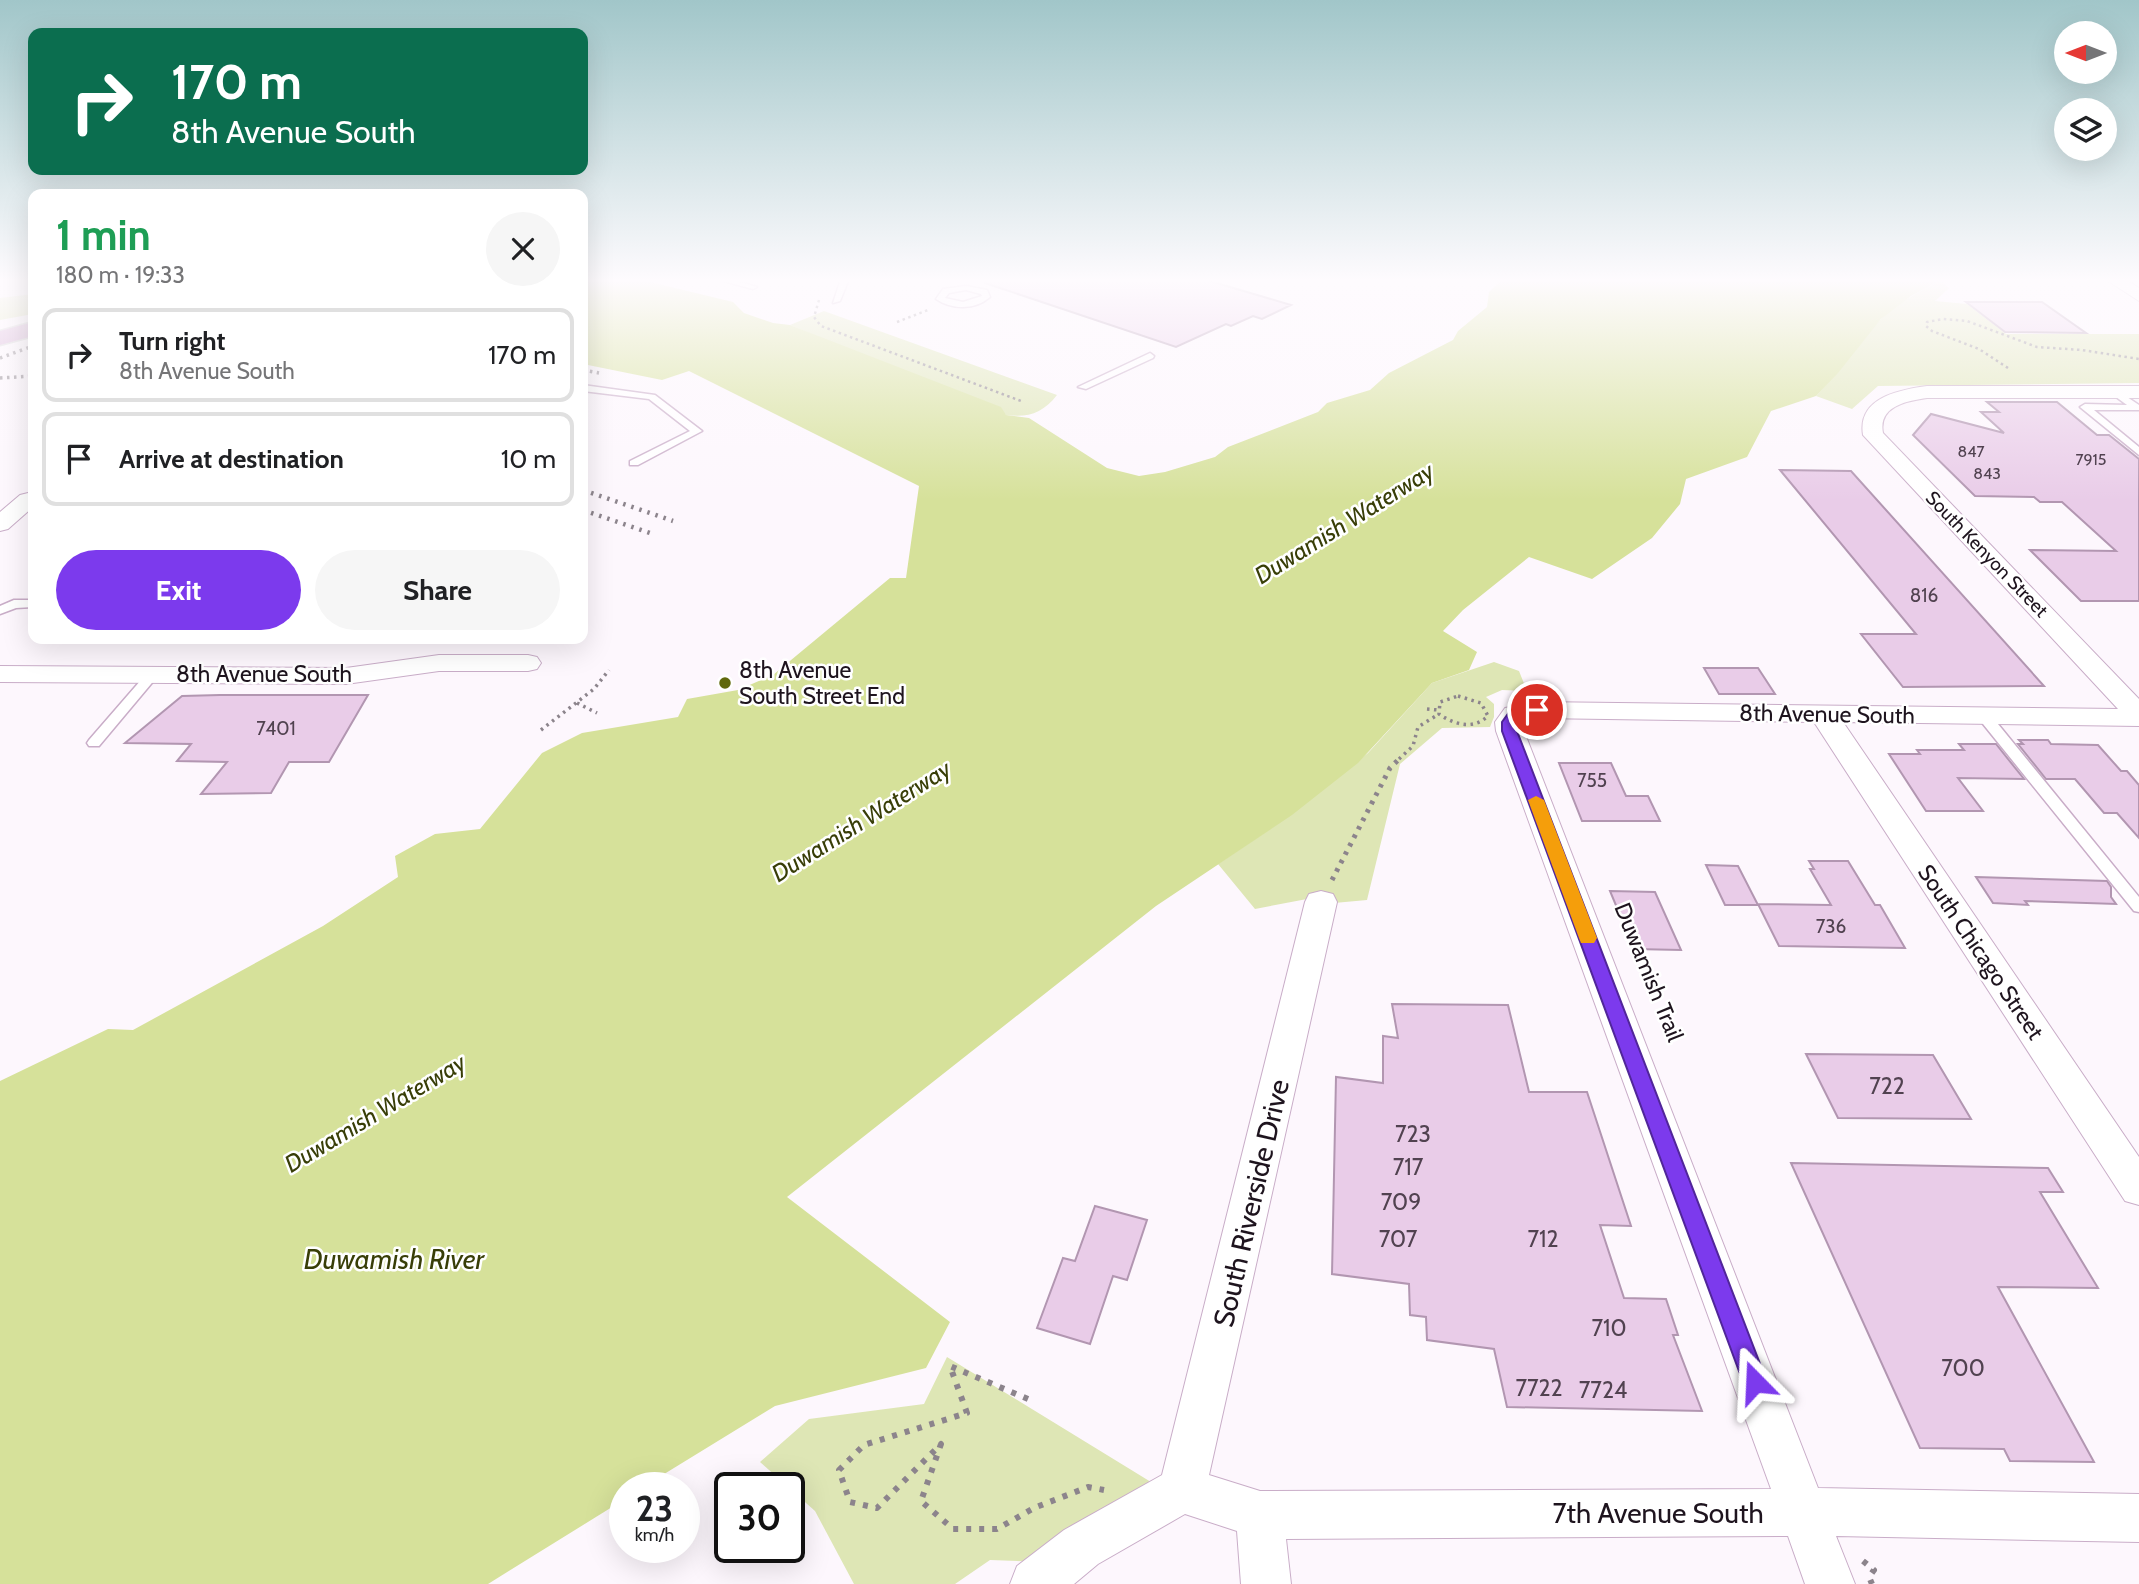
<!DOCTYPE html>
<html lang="en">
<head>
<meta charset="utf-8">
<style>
	:root { --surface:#fff; --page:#f6f6f6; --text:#202124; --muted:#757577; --line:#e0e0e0; --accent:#7c3aed }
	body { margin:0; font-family:Cabin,sans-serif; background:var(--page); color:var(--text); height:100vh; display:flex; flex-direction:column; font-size:26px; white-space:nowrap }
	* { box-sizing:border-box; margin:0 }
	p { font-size:23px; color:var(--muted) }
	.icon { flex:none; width:38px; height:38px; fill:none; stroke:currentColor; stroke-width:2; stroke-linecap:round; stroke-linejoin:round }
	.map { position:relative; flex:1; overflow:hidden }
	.details { position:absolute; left:28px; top:189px; width:560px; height:455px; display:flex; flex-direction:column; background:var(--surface); border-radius:14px; box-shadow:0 7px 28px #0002 }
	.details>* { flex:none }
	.guide { position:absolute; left:28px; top:28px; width:560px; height:147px; border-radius:14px; box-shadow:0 7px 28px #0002; background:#0b6e4f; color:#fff; overflow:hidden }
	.needle { width:46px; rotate:270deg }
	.tools { position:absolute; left:2054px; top:21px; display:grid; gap:14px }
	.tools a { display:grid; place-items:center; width:63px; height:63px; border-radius:50%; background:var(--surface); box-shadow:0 7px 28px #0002; font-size:35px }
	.speed { position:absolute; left:609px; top:1472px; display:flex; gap:14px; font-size:35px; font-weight:700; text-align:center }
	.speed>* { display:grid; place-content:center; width:91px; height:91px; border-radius:50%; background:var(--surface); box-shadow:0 7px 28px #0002; line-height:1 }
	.speed small { font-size:18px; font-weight:400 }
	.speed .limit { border:4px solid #111; border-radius:10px; background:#fff; color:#111 }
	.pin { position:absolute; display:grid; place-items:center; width:60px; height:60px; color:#fff; margin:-30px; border:4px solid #fff; border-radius:50%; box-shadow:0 2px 7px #0007 }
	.me { position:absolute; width:77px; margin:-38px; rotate:339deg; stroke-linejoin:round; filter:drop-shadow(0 0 5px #0008) }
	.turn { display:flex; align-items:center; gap:24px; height:147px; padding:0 28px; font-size:32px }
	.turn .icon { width:91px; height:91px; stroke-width:2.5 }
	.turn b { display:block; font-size:49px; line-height:60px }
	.round { display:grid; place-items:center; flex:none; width:74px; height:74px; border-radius:37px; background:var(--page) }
	.summary { display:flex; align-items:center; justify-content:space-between; height:119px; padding:0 28px }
	h1 { font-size:42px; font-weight:700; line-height:52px; color:#1e9e55 }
	.primary-button { display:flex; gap:14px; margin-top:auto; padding:14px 28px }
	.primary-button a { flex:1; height:80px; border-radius:42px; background:var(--accent); color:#fff; font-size:28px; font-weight:700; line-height:80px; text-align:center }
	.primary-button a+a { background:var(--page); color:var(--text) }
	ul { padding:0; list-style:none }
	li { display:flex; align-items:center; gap:21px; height:94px; margin:0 14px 10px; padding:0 14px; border:4px solid var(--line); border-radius:14px }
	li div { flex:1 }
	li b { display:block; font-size:26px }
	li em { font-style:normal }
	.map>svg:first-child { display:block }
</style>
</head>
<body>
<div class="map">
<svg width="2139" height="1584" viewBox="0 0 2139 1584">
	<rect width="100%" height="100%" fill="#fdf7fd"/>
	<path fill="#dee6b5" d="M 1940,281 L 1949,288 L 1935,301 L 1967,304 L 2006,334 L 2139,334 L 2139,383 L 1878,386 L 1852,409 L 1816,396 C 1839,372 1857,344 1880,320 C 1896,303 1919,292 1940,281 Z
		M 33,294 L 33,314 L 0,320 L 0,298 Z
		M 824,311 L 1057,395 C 1043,413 1028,418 1006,415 L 790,325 Z
		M 1494,662 L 1519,671 L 1527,691 L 1502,690 L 1486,697 L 1494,704 L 1494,717 L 1490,727 L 1442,728 L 1400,764 L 1367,900 L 1334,903 L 1307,899 L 1255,909 L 1218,864 L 1276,825 L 1368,753 L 1432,683 Z
		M 947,1357 L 1164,1490 L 1043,1562 L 990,1560 L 955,1584 L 854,1584 L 815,1511 L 760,1462 L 809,1419 L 924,1404 Z"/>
	<path fill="#d6e19a" d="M 583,279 L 642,280 L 733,302 L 744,313 L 773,323 L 790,325 L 1001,407 L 1006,415 L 1029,418 L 1107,468 L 1139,476 L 1165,472 L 1215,457 L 1228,447 L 1318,412 L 1327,403 L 1370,390 L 1389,373 L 1453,340 L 1458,331 L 1487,307 L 1489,292 L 1503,279 L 1943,279 L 1911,296 L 1881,319 L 1838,373 L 1816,396 L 1771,411 L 1747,457 L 1686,479 L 1680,504 L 1652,538 L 1592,579 L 1529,557 L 1463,610 L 1443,631 L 1477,652 L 1469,670 L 1432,683 L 1358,763 L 1292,815 L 1156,906 L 787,1197 L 950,1322 L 926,1368 L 775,1406 L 643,1487 L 625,1488 L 625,1499 L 488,1584 L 0,1584 L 0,1081 L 108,1029 L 133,1030 L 323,926 L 398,877 L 395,856 L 435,834 L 480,829 L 542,753 L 582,733 L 678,717 L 687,699 L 738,690 L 773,675 L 890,578 L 906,578 L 919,486 L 689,371 L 662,380 L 583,364 Z"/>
	<path fill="#e9cce8" stroke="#b296b1" stroke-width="2" d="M 986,279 L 1203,279 L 1291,305 L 1262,319 L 1253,316 L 1231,326 L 1226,324 L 1176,347 L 985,283 Z
		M 1966,302 L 2042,302 L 2086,333 L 2005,332 Z
		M 1987,402 L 2057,402 L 2097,435 L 2109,435 L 2139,459 L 2139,601 L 2081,601 L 2030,550 L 2116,551 L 2062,502 L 2040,502 L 2034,497 L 1975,496 L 1913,435 L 1931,414 L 2004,433 L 1981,412 L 1999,412 Z
		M 1780,470 L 1851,471 L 2044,686 L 1903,687 L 1861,634 L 1916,634 Z
		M 1704,668 L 1758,668 L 1775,694 L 1719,694 Z
		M 220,695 L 368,695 L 329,762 L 289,762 L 271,793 L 201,794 L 227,762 L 177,761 L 191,744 L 125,743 L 182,696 Z
		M 2019,740 L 2048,740 L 2051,744 L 2098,745 L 2121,771 L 2127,771 L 2139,785 L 2139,838 L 2117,813 L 2104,813 L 2075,779 L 2046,779 L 2018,744 L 2023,744 Z
		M 1959,744 L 1996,744 L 2024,779 L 1958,778 L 1983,811 L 1926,811 L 1889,754 L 1920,754 L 1917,750 L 1964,750 Z
		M 1559,763 L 1611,763 L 1626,796 L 1648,796 L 1660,821 L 1582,821 Z
		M 1809,861 L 1848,861 L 1875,905 L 1880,905 L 1905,948 L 1779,946 L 1758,904 L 1831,905 L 1810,869 L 1814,869 Z
		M 1706,865 L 1738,866 L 1758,905 L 1725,905 Z
		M 1976,877 L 2107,881 L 2111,887 L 2111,897 L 2116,904 L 2025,901 L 2028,905 L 1993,903 Z
		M 1610,891 L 1655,892 L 1681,950 L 1634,949 Z
		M 1392,1004 L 1508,1005 L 1529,1092 L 1587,1092 L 1631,1226 L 1600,1225 L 1624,1298 L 1666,1299 L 1678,1335 L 1673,1335 L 1702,1411 L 1507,1407 L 1494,1349 L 1427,1340 L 1426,1317 L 1410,1315 L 1409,1284 L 1332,1274 L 1336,1077 L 1383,1083 L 1383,1036 L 1398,1038 Z
		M 1806,1054 L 1933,1055 L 1971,1119 L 1838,1118 Z
		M 1791,1163 L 2048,1168 L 2063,1192 L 2040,1192 L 2098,1288 L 1998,1287 L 2094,1462 L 2010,1461 L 2004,1449 L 1920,1448 Z
		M 1095,1206 L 1147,1220 L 1127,1280 L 1113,1276 L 1090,1344 L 1037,1328 L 1063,1258 L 1075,1261 Z"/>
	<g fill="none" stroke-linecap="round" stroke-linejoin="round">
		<g stroke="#c9adc8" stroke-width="3">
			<path id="lane" d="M 716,279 L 729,279 L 757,287 L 753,289 Z
				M 841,279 L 849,279 L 840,301 L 833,303 Z
				M 966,286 L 987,290 L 990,297 C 975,310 952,310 936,299 L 943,289 ZM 966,290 L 981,294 L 982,296 L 963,302 L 945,298 L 949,293 Z
				M 1150,353 L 1154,356 L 1153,358 L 1086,389 L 1078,387 Z
				M 583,385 L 655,395 L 702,431 L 638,465 L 630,465 L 630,461 L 690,431 L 649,399 L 583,391 Z
				M 2115,389 L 2139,405 L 2139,410 L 2094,410 L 2139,447 L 2139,455 L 2080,407 L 2085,404 L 2127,405 L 2112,394 L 2112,390 Z
				M 33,600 L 33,607 L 16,608 L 0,614 L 0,606 L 14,600 Z
				M 152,671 L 158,675 L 156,678 L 99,746 L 89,746 L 87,743 L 89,740 L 148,672 Z
				M 1984,712 L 1989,713 L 2139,897 L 2139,912 L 2134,911 L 1979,719 L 1977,716 L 1979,713 Z"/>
		</g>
		<g stroke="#c9adc8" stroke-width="2">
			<path id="street" d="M 2105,279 L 2124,279 L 2139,288 L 2139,301 Z
				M 1927,386 L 2139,386 L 2139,398 L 1927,398 C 1905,401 1878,407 1883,433 L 2139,699 L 2139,726 L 1843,722 L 2139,1157 L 2139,1205 L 2125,1201 L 1814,722 L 1537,718 L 1524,721 L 1524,731 L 1818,1488 L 2139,1494 L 2139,1542 L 1836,1536 L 1855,1584 L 1805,1584 L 1788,1536 L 1286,1539 L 1291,1584 L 1241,1584 L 1237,1531 L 1185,1514 L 1098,1564 L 1074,1584 L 1010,1584 L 1017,1566 L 1064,1530 L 1162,1475 L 1305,902 L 1309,894 L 1321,891 L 1333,894 L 1337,902 L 1209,1475 L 1260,1491 L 1771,1489 L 1496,731 L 1495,722 L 1505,708 L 1537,702 L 2118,709 L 1863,435 C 1857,398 1898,390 1927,386 Z
				M 28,493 L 33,495 L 33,507 L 8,529 L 0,531 L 0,512 L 20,495 Z
				M 439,655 L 528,655 L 537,657 L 541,663 L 537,669 L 528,671 L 439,671 L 346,684 L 0,682 L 0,666 L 346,668 Z"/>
		</g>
		<g stroke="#d6d5d6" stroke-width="3">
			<path id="primary" d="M 33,322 L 33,336 L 0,345 L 0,331 Z"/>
		</g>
		<path stroke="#8c848c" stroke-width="2.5" stroke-dasharray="2.5 3.5" stroke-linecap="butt" d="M 819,300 L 814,317 L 821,326 L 1021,401
			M 897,322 L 928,310
			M 2008,368 L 1979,349 L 1932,331 L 1926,326 L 1927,322 L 1943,319 L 1967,321 L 2037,347 L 2082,350 L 2139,359"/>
		<path stroke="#8c848c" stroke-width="3.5" stroke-dasharray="2.5 4.5" stroke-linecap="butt" d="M 1458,696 L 1481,703 L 1488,716 C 1473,730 1455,725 1439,714 L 1440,702 Z
			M 577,703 L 597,713
			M 1427,709 L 1438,710
			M 541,730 L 594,689 L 609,670
			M 1399,759 L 1413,746 L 1418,727 L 1439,714"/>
		<path stroke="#8c848c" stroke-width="5" stroke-dasharray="3.5 6" stroke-linecap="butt" d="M 1332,880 L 1390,768 L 1401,757"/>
		<path stroke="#8c848c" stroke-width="6" stroke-dasharray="5 8" stroke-linecap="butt" d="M 1028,1399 L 950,1366 L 967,1413 L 864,1445 L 839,1470 L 850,1502 L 877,1508 L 941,1444 L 921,1501 L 953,1529 L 997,1529 L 1034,1508 L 1088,1487 L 1104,1490
			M 1863,1561 L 1874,1570 L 1869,1577 L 1872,1584"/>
		<use href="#lane" fill="#fff" fill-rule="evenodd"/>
		<use href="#street" fill="#fff" fill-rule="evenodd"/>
		<use href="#primary" fill="#d3a9d2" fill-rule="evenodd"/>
		<path stroke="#8d858d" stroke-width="3.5" stroke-dasharray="2.5 4.5" stroke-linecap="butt" d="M 0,358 L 33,346
			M 583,370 L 599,373
			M 0,378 L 33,376"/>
		<path stroke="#8d858d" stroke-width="4.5" stroke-dasharray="2.5 6" stroke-linecap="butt" d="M 583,490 L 673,521
			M 583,510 L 650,533"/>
	</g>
	<linearGradient id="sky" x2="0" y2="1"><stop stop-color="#a1c6c9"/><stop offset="0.56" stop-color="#fefbfe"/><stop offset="1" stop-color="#fefbfe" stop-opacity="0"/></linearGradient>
	<rect width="2139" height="501" fill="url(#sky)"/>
	<path fill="#7c3aed" stroke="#51269a" stroke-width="2" d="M 1537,706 L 1542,707 L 1545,710 L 1542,714 L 1520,718 L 1517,722 L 1517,731 L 1767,1382 L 1763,1390 L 1755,1393 L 1746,1390 L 1743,1382 L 1502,731 L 1502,722 L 1510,711 Z"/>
	<path fill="#f59e0b" d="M 1536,796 L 1544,800 L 1597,938 L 1594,943 L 1581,943 L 1579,938 L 1528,800 Z"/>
	<circle fill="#60680c" stroke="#fff" stroke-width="2.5" cx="725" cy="683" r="7"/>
	<g text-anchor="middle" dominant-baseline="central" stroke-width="5" stroke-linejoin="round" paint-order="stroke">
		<g font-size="16" fill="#514250">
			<text x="1971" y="451">847</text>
			<text x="2091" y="459">7915</text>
			<text x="1987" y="473">843</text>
		</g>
		<g font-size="19" fill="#1e141e" stroke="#fff">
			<text transform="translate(1987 554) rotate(46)">South Kenyon Street</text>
		</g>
		<g font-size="19" fill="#514250">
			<text x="1924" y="595">816</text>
			<text x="276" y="728">7401</text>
			<text x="1592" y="780">755</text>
			<text x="1831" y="926">736</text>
		</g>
		<g font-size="23" fill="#1e141e" stroke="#fff" text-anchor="start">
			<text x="739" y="670">8th Avenue<tspan x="739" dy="26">South Street End</tspan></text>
		</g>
		<g font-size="23" fill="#1e141e" stroke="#fff">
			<text x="264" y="674">8th Avenue South</text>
			<text transform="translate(1827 714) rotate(1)">8th Avenue South</text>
			<text transform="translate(1981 952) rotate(56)">South Chicago Street</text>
			<text transform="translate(1649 972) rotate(68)">Duwamish Trail</text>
		</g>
		<g font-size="23" fill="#514250">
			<text x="1887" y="1086">722</text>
			<text x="1413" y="1134">723</text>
			<text x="1408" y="1167">717</text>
			<text x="1401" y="1202">709</text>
			<text x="1398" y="1239">707</text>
			<text x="1543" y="1239">712</text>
			<text x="1609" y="1328">710</text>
			<text x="1963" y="1368">700</text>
			<text x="1539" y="1388">7722</text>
			<text x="1603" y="1390">7724</text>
		</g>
		<g font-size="24" font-style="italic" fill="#383e07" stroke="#fff">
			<text transform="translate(1344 523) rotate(-32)">Duwamish Waterway</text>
			<text transform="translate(861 821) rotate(-32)">Duwamish Waterway</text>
			<text transform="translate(375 1113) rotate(-31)">Duwamish Waterway</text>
		</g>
		<g font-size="28" fill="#1e141e" stroke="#fff">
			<text transform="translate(1251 1203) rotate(-77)">South Riverside Drive</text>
			<text x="1658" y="1513">7th Avenue South</text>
		</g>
		<g font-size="28" font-style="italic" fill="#383e07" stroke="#fff">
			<text x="394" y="1259">Duwamish River</text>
		</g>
	</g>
</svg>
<div class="tools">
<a><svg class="needle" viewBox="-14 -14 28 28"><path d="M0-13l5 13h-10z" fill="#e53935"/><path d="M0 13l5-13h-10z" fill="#757577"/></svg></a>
<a><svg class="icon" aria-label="layers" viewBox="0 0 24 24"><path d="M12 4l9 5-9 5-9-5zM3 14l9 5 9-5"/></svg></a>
</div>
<div class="speed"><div>23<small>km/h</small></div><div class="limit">30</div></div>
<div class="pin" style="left:1537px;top:710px;background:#d93025"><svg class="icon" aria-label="arrive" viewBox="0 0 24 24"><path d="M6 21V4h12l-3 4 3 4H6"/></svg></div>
<svg class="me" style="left:1755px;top:1382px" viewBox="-20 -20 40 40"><path d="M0-17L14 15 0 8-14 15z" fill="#7c3aed" stroke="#fff" stroke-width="4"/></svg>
<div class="guide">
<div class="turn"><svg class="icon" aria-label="right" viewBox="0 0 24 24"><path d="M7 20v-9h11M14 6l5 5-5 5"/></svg><div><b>170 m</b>8th Avenue South</div></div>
</div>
<section class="details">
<div class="summary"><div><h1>1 min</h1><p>180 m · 19:33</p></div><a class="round"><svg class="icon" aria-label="close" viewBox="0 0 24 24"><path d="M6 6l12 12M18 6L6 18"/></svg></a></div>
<ul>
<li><svg class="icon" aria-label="right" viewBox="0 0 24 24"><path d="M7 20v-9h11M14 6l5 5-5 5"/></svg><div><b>Turn right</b><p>8th Avenue South</p></div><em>170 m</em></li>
<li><svg class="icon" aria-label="arrive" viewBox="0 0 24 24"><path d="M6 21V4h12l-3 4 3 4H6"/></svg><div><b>Arrive at destination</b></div><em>10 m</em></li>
</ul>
<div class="primary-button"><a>Exit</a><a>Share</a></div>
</section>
</div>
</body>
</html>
